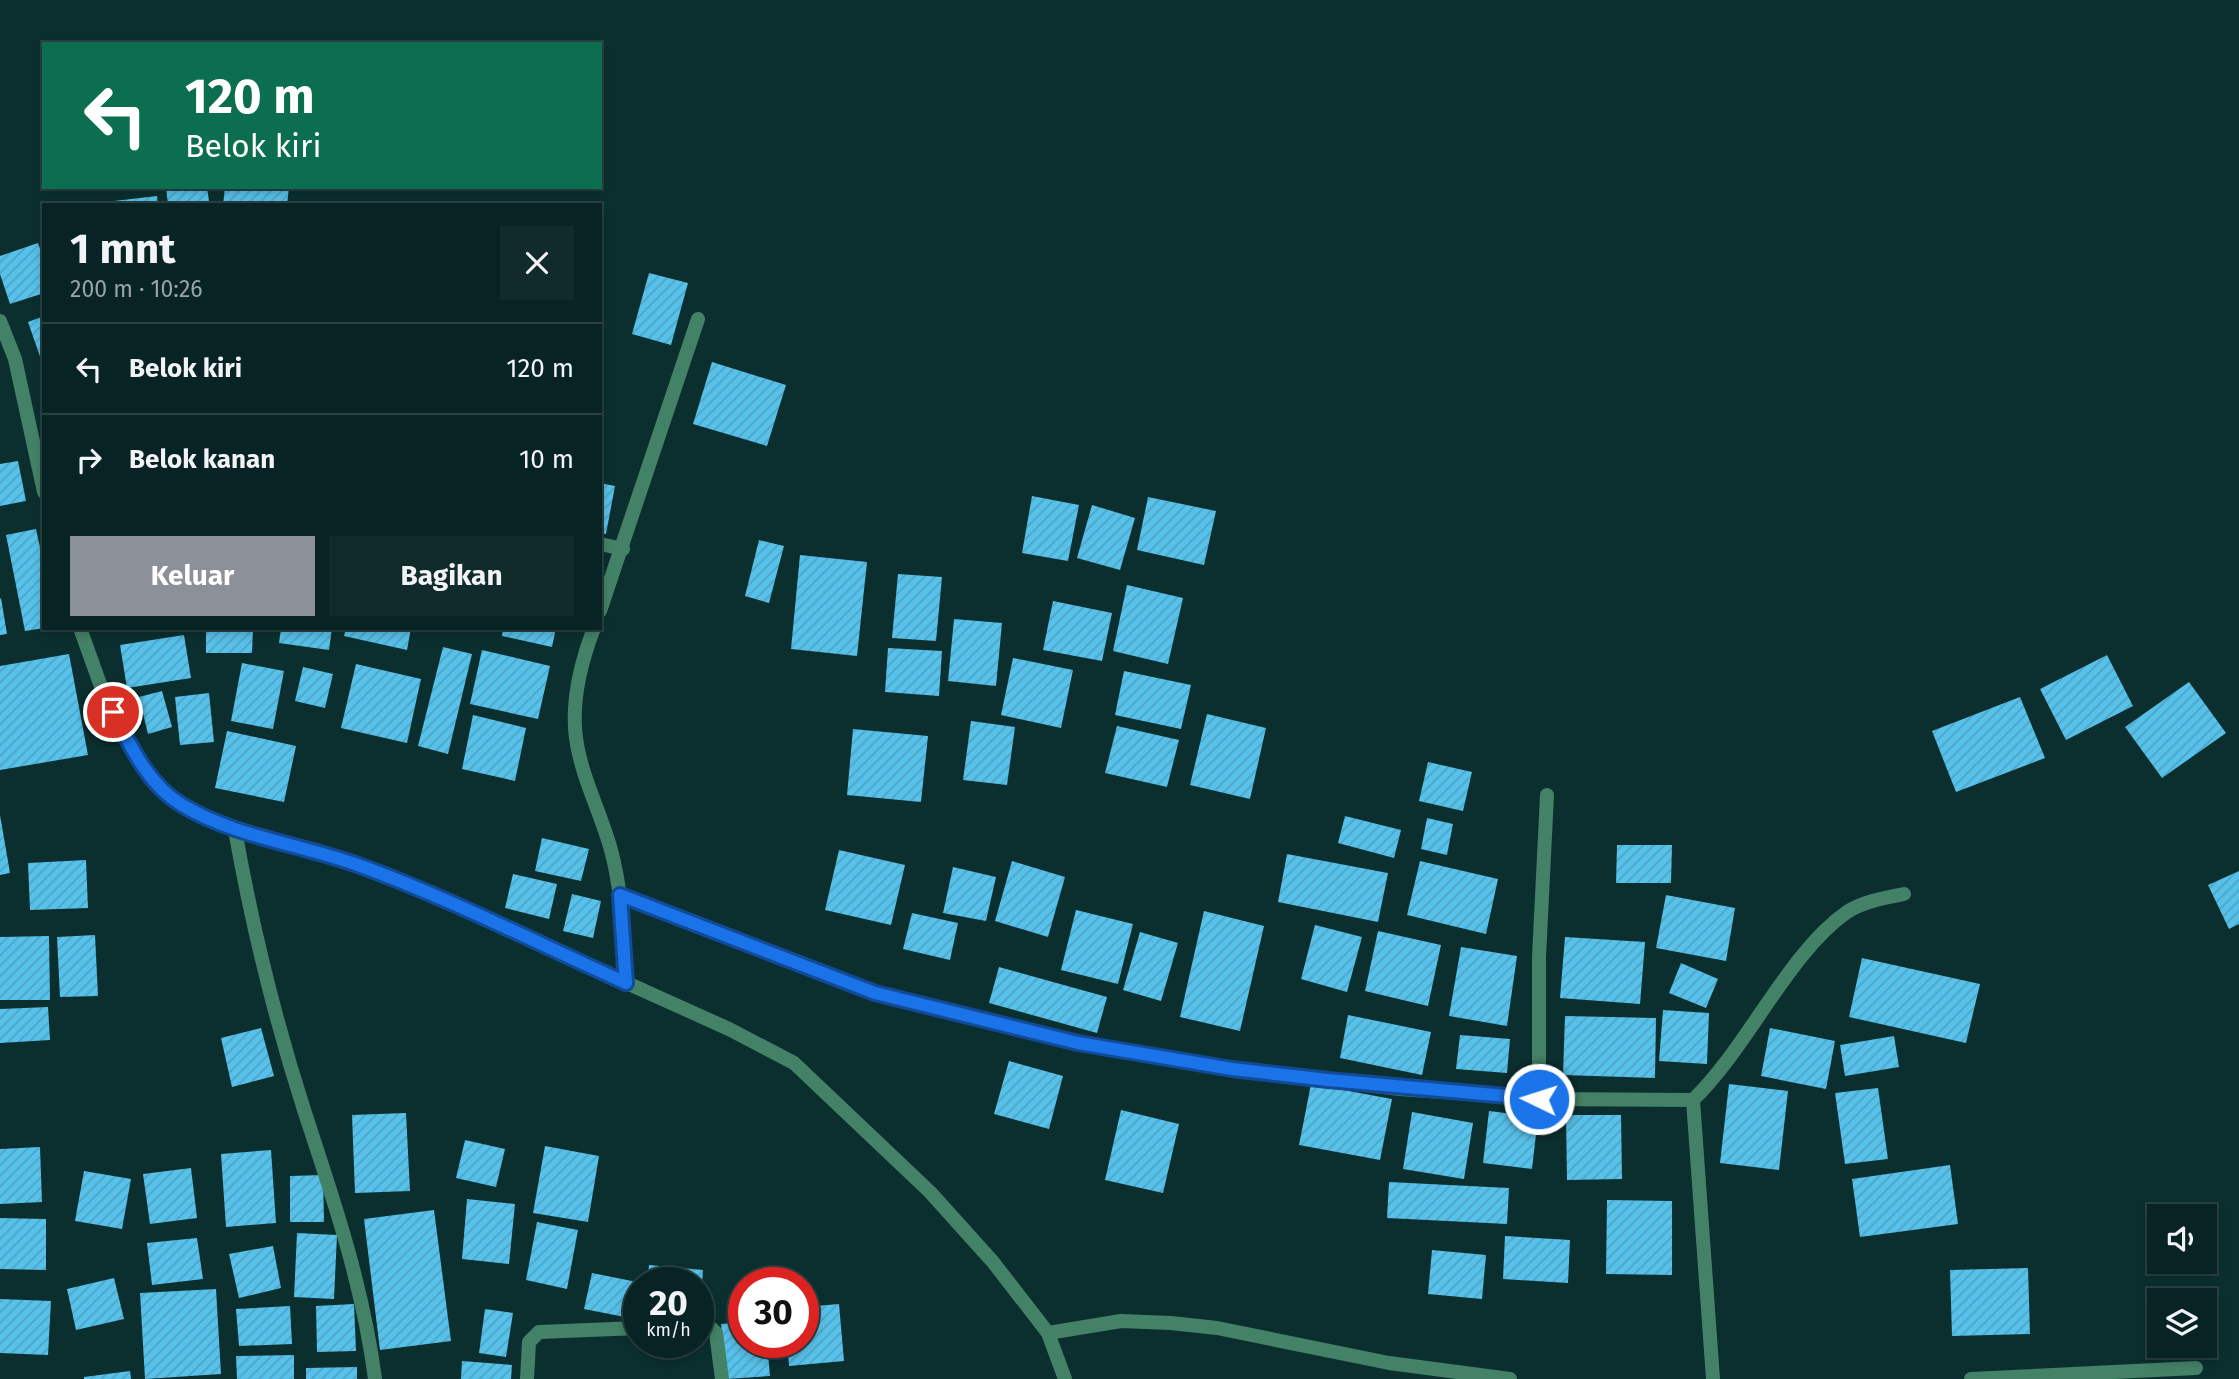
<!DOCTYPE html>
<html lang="id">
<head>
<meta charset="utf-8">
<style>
	:root { --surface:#082323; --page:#112b2b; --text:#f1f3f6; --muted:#98a4a6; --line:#294041; --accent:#8c9099 }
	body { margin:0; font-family:"Fira Sans",sans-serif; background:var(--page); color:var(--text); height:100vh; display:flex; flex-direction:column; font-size:26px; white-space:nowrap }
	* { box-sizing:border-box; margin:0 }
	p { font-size:23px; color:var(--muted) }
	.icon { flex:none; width:38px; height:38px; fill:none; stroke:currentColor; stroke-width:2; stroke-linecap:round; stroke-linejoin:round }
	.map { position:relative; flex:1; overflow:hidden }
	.drawer { position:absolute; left:42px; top:203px; width:560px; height:427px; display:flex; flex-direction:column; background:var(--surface); border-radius:0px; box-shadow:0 4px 10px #0003,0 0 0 2px var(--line) }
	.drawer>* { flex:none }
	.hud { position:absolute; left:42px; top:42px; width:560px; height:147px; border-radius:0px; box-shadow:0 4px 10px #0003,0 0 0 2px var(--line); background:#0b6e4f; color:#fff; overflow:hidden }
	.fabs { position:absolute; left:2147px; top:1204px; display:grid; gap:14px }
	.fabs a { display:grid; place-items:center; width:70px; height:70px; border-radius:0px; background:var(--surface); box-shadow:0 4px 10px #0003,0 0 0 2px var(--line); font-size:35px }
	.speed { position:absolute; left:623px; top:1267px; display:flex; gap:14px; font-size:35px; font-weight:700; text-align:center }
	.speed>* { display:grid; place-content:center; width:91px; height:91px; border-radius:50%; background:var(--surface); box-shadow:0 4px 10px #0003,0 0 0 2px var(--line); line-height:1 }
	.speed small { font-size:18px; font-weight:400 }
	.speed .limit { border:10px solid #d22; background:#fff; color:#111 }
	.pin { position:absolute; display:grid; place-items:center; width:60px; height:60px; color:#fff; margin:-30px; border:4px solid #fff; border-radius:50%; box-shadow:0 2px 7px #0007 }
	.me { position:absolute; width:77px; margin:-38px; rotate:274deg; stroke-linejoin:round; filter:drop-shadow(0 0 5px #0008) }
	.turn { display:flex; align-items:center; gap:24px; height:147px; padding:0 28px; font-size:32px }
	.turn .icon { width:91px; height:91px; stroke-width:2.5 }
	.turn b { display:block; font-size:49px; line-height:60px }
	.round { display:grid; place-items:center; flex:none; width:74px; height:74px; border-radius:0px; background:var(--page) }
	.summary { display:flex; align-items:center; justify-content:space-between; height:119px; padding:0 28px }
	h1 { font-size:42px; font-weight:700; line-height:52px }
	.primary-button { display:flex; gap:14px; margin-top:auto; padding:14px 28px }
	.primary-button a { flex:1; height:80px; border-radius:0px; background:var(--accent); color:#fff; font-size:28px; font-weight:700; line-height:80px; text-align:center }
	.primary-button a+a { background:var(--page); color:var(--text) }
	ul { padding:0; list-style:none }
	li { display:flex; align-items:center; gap:21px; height:91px; padding:0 28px; border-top:2px solid var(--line) }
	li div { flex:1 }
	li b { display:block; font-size:26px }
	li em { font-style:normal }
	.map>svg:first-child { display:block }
</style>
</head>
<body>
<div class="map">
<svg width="2239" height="1379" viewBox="0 0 2239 1379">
	<defs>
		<pattern id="building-hatch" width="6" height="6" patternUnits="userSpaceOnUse" patternTransform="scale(1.75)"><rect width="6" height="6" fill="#56c1ea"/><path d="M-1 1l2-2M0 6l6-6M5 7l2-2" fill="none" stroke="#51a3c2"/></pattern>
	</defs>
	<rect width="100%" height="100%" fill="#0b2f2f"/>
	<path fill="url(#building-hatch)" d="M 166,187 L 207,187 L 209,201 L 168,205 Z
		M 225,187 L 289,187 L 287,205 L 223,205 Z
		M 157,196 L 158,205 L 114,205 L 114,201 Z
		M 38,243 L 44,260 L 44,293 L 10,304 L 0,274 L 0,256 Z
		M 649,273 L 688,283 L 671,345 L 632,334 Z
		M 44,316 L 44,365 L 43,365 L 28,322 Z
		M 712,362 L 786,385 L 767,446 L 693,424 Z
		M 18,461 L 26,501 L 0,506 L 0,464 Z
		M 600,483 L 615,486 L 606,534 L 600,533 Z
		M 1032,496 L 1079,505 L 1068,561 L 1022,553 Z
		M 1148,497 L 1216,511 L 1204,565 L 1137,550 Z
		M 1092,505 L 1135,518 L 1120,570 L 1077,558 Z
		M 36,529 L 44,566 L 44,628 L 25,631 L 6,535 Z
		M 759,540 L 784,546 L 769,603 L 745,596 Z
		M 800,555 L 867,562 L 857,656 L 791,649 Z
		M 898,574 L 942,577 L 936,641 L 892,638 Z
		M 1127,585 L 1183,598 L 1168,664 L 1113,651 Z
		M 1,598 L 7,634 L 0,635 L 0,599 Z
		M 1053,601 L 1112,613 L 1102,661 L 1043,650 Z
		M 954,619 L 1002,623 L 996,686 L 948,681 Z
		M 206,628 L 253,628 L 252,653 L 206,653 Z
		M 281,628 L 332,628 L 329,650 L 279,643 Z
		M 346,628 L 411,628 L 407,650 L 344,636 Z
		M 503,628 L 556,628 L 552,647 L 502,636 Z
		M 184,635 L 191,678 L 127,688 L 120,645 Z
		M 443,647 L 472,654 L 448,754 L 418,746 Z
		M 888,648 L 942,651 L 939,696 L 885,692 Z
		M 482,650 L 550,666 L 538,719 L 470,704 Z
		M 69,654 L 88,755 L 0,770 L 0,666 Z
		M 2107,655 L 2133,706 L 2066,740 L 2040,689 Z
		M 1013,658 L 1073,670 L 1061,728 L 1001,715 Z
		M 242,663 L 284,671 L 273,729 L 231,721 Z
		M 356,664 L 421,679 L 407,743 L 341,728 Z
		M 303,667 L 333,674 L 325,708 L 295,701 Z
		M 1124,671 L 1191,685 L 1181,729 L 1115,715 Z
		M 2189,682 L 2226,733 L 2162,778 L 2125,727 Z
		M 162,691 L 172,727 L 148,734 L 139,697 Z
		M 209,693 L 214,742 L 180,745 L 175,697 Z
		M 2020,697 L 2045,758 L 1956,792 L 1932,731 Z
		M 1207,714 L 1266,728 L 1250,799 L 1190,785 Z
		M 473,715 L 526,728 L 515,781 L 462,769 Z
		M 971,721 L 1015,727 L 1007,785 L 963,780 Z
		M 1117,726 L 1179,740 L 1167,787 L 1105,773 Z
		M 853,729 L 928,736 L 921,802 L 847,795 Z
		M 227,731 L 296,746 L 284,802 L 215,788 Z
		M 1428,762 L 1472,772 L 1463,811 L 1419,801 Z
		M 0,815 L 10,873 L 0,875 Z
		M 1345,816 L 1401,830 L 1394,858 L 1338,843 Z
		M 1427,818 L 1453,824 L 1447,855 L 1421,849 Z
		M 542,838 L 589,849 L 581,881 L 535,871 Z
		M 1617,845 L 1672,845 L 1671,883 L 1616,883 Z
		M 839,850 L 905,865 L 891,925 L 825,910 Z
		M 1287,854 L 1388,873 L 1378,922 L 1278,902 Z
		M 86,860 L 88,908 L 30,910 L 28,863 Z
		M 1012,861 L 1065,877 L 1048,937 L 995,921 Z
		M 1420,861 L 1498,879 L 1486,934 L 1407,915 Z
		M 953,867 L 996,877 L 986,921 L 943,913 Z
		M 2239,871 L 2239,924 L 2229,929 L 2208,885 Z
		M 513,874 L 557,884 L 549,919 L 505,908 Z
		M 572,894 L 601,901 L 593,938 L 563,931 Z
		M 1666,895 L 1735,908 L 1726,961 L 1656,948 Z
		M 1076,910 L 1133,924 L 1118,984 L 1061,970 Z
		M 1204,911 L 1264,926 L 1240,1031 L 1180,1017 Z
		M 912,913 L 958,923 L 950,960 L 903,949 Z
		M 1315,925 L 1362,937 L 1347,992 L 1301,979 Z
		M 1378,931 L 1441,945 L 1428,1006 L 1365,991 Z
		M 1140,932 L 1178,943 L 1161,1001 L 1123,990 Z
		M 95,935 L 98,996 L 60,997 L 57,937 Z
		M 49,936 L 50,1000 L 0,1000 L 0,937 Z
		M 1565,937 L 1645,942 L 1640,1004 L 1560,998 Z
		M 1461,947 L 1517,956 L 1507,1026 L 1449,1016 Z
		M 1862,958 L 1980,984 L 1966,1043 L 1849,1017 Z
		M 1681,963 L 1718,979 L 1706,1008 L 1669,993 Z
		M 999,967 L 1107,997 L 1097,1033 L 989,1003 Z
		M 48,1007 L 50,1040 L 0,1043 L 0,1009 Z
		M 1663,1010 L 1709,1013 L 1707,1064 L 1659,1061 Z
		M 1348,1015 L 1431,1032 L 1422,1075 L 1340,1058 Z
		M 1565,1016 L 1656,1018 L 1655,1078 L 1563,1075 Z
		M 261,1028 L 274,1076 L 232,1087 L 221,1038 Z
		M 1770,1028 L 1835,1041 L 1826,1089 L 1761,1076 Z
		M 1460,1035 L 1510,1039 L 1507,1073 L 1456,1069 Z
		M 1894,1036 L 1899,1067 L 1845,1076 L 1840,1045 Z
		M 1009,1061 L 1063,1076 L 1049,1129 L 994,1114 Z
		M 1311,1084 L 1392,1099 L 1380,1160 L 1299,1145 Z
		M 1729,1084 L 1788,1091 L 1779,1170 L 1720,1163 Z
		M 1878,1088 L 1888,1159 L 1845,1164 L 1835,1093 Z
		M 1121,1110 L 1179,1124 L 1163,1193 L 1105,1180 Z
		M 1489,1111 L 1538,1117 L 1532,1169 L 1483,1163 Z
		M 1412,1112 L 1473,1123 L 1464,1179 L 1403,1169 Z
		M 406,1113 L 410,1191 L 355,1193 L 352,1115 Z
		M 1566,1115 L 1621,1115 L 1622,1179 L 1567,1180 Z
		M 465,1140 L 505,1149 L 496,1187 L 456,1178 Z
		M 545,1146 L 599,1156 L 588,1222 L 533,1213 Z
		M 40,1147 L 42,1202 L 0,1204 L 0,1149 Z
		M 271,1150 L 276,1223 L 226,1227 L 221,1154 Z
		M 1950,1165 L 1958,1224 L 1860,1237 L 1852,1179 Z
		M 191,1168 L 197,1218 L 150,1224 L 143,1174 Z
		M 84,1171 L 131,1179 L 122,1229 L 75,1221 Z
		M 323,1175 L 324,1222 L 290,1222 L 290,1176 Z
		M 1389,1182 L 1509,1188 L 1507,1224 L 1387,1218 Z
		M 467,1199 L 515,1204 L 509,1264 L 462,1259 Z
		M 1607,1200 L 1672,1201 L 1672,1275 L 1606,1274 Z
		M 434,1210 L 451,1341 L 380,1350 L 364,1219 Z
		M 0,1218 L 46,1219 L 46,1270 L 0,1269 Z
		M 537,1222 L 578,1230 L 567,1289 L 526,1280 Z
		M 297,1233 L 337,1235 L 334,1299 L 294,1297 Z
		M 1505,1236 L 1570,1240 L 1568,1283 L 1503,1279 Z
		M 197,1238 L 203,1279 L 152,1285 L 147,1243 Z
		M 273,1246 L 281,1288 L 239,1298 L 229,1254 Z
		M 1432,1250 L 1486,1255 L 1482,1299 L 1428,1294 Z
		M 649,1265 L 703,1270 L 700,1314 L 698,1283 L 647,1283 Z
		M 2028,1268 L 2030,1334 L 1952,1336 L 1950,1270 Z
		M 592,1273 L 637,1282 L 630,1318 L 584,1309 Z
		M 114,1278 L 124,1319 L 76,1330 L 67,1289 Z
		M 216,1289 L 221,1374 L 145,1379 L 140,1293 Z
		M 0,1299 L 51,1301 L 48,1355 L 0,1353 Z
		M 354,1304 L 356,1351 L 317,1352 L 316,1306 Z
		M 839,1304 L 844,1361 L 789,1366 L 787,1342 L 803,1342 L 803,1307 Z
		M 290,1306 L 292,1344 L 239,1346 L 236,1309 Z
		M 485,1309 L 513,1313 L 506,1357 L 479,1353 Z
		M 744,1322 L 744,1342 L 767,1342 L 770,1376 L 726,1379 L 721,1324 Z
		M 294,1355 L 294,1379 L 237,1379 L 236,1356 Z
		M 462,1361 L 512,1365 L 511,1379 L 461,1379 Z
		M 357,1367 L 357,1379 L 306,1379 L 306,1368 Z
		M 130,1371 L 131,1379 L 84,1379 L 84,1377 Z"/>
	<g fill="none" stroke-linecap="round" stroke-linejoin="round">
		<path stroke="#448267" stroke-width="14" d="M 0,321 L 15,359 L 44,492
			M 600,544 L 623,549
			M 600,611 L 698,319
			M 80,628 L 104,695 L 131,746 L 151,777 L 180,805 L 235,830 L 316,850 L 398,880 L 729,1029 L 794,1063 L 930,1192 L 993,1262 L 1048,1333 L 1065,1379
			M 594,628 C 581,662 571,701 576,738 C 581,776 601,813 611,850 C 623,894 623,939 626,983
			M 235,830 C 252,926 275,1020 305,1113 C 334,1201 363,1286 375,1379
			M 620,895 L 875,993 L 1078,1043 L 1232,1069 L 1400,1089 L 1539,1099 L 1693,1100 L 1713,1379
			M 1539,1099 L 1539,957 L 1547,795
			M 1693,1100 C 1748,1047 1788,953 1847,912 C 1864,901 1885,898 1904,894
			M 698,1325 L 711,1328 L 716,1333 L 722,1379
			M 1048,1333 L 1121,1321 L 1171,1323 L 1217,1328 L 1389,1363 L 1510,1379
			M 527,1379 L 529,1342 L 539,1332 L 639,1328
			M 1971,1379 L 2196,1368"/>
	</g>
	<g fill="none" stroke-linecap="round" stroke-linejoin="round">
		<g stroke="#114b97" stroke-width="18">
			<path id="route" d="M 113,712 C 130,745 148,785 182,805 C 235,837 300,844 358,865 C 449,898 537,943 626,983 L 620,895 L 875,993 L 1078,1043 L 1232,1069 L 1328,1080 L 1539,1099"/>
		</g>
		<use href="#route" stroke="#1a73e8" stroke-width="12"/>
	</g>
</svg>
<div class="fabs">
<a><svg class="icon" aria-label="sound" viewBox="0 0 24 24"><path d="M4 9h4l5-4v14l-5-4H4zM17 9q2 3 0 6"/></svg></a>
<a><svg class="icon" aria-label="layers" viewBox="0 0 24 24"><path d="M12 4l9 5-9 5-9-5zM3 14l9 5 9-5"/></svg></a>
</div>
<div class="speed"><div>20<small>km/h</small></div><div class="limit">30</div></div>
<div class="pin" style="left:113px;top:712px;background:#d93025"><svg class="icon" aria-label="arrive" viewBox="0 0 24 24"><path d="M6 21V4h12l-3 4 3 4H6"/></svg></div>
<svg class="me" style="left:1539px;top:1099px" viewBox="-20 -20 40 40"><circle r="17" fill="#1a73e8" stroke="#fff" stroke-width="3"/><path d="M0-11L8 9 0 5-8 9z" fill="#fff"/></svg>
<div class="hud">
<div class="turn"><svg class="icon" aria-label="left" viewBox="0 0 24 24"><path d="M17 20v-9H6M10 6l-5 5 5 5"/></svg><div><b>120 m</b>Belok kiri</div></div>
</div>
<section class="drawer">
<div class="summary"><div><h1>1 mnt</h1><p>200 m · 10:26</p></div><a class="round"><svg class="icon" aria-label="close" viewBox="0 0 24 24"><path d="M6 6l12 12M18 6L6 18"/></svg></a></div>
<ul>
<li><svg class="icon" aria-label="left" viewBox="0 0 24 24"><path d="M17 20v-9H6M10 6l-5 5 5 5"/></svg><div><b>Belok kiri</b></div><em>120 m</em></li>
<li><svg class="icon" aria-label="right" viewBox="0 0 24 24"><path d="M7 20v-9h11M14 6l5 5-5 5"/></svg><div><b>Belok kanan</b></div><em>10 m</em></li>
</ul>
<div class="primary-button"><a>Keluar</a><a>Bagikan</a></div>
</section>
</div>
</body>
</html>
